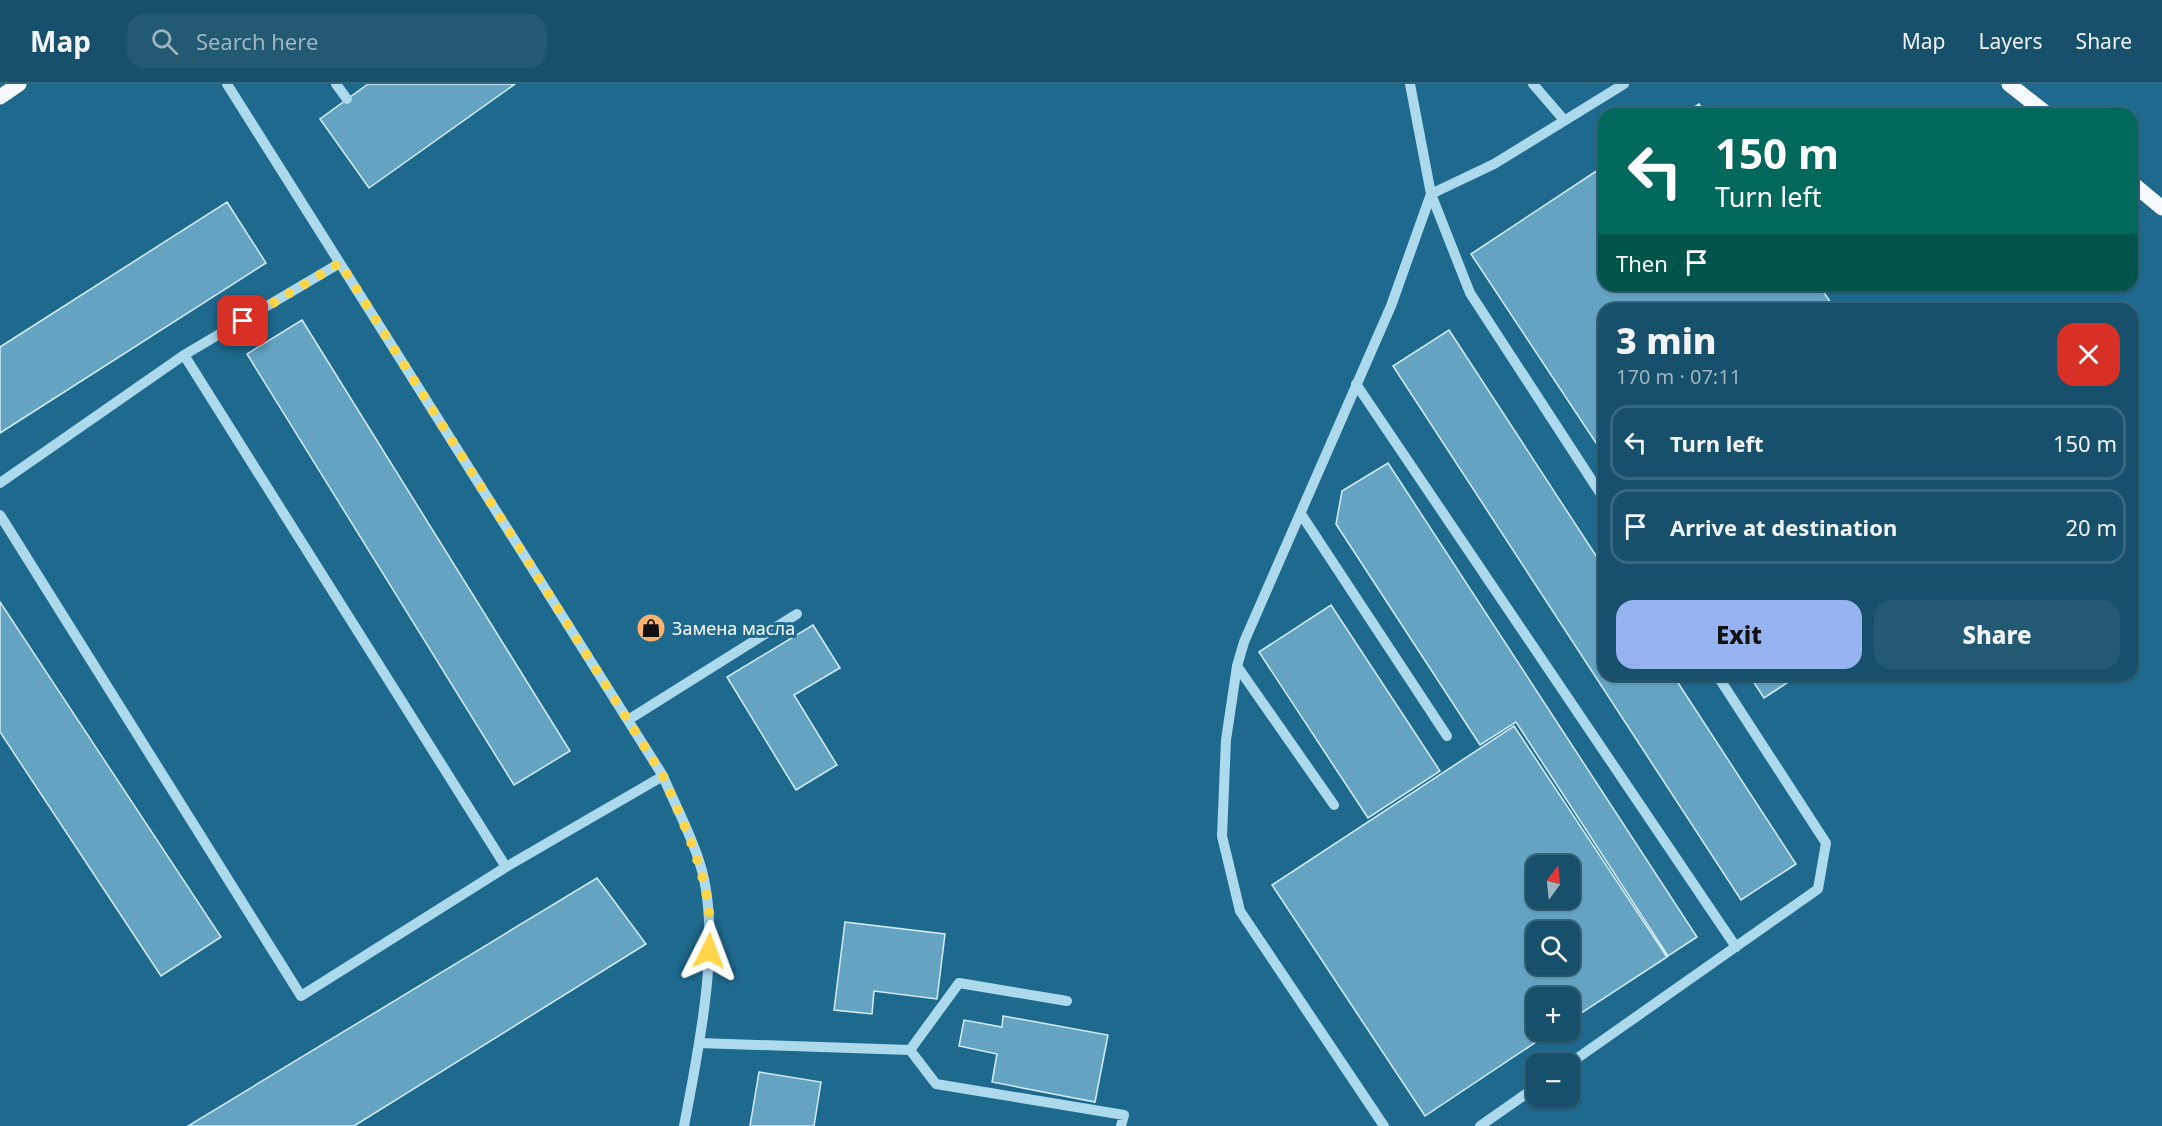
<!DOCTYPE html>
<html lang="en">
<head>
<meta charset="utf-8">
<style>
	:root { --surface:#16506b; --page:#235a73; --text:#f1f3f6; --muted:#9eb5c1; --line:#35677e; --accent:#95b2f1 }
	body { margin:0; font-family:"Noto Sans",sans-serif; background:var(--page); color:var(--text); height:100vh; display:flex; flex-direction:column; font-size:22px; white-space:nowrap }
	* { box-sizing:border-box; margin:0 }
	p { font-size:20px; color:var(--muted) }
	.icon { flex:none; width:33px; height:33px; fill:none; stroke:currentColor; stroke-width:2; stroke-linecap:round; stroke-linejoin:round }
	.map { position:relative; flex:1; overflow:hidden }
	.drawer { position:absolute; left:1598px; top:219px; width:540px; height:378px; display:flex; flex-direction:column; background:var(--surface); border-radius:18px; box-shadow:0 2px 4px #0004,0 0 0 2px var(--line) }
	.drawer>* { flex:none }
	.hud { position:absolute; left:1598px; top:24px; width:540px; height:183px; border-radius:18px; box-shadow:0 2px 4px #0004,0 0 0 2px var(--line); background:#00695c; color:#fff; overflow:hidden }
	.needle { width:39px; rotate:15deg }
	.fabs { position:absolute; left:1526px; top:771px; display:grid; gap:12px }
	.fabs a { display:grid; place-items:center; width:54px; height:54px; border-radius:12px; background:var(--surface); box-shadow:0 2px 4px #0004,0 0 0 2px var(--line); font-size:30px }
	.pin { position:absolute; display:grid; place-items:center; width:51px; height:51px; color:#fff; margin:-26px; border-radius:12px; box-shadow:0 3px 9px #0006 }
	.me { position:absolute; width:66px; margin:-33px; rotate:3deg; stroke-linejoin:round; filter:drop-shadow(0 0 4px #0008) }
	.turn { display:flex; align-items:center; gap:21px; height:126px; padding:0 18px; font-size:27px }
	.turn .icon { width:78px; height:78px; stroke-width:2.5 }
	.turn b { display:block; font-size:42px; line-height:51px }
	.then { display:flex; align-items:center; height:57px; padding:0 18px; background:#0003; gap:12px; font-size:22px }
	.round { display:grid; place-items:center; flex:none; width:63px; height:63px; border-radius:18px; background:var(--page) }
	.summary { display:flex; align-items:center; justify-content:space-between; height:102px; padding:0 18px }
	h1 { font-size:36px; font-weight:800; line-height:45px }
	.primary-button { display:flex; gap:12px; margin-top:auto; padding:12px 18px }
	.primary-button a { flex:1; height:69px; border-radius:18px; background:var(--accent); color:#111; font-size:24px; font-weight:800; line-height:69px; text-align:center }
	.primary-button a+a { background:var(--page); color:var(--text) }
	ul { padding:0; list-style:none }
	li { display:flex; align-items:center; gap:18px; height:75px; margin:0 12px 9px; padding:0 6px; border:3px solid var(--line); border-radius:18px }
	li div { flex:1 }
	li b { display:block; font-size:22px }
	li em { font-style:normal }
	header { display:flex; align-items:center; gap:36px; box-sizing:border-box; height:84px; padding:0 30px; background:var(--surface); border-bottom:2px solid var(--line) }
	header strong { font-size:28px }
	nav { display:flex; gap:33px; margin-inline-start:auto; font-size:21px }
	.search { width:420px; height:54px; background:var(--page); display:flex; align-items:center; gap:15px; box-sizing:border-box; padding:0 21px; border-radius:18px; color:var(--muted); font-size:22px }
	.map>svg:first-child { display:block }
</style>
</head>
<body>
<header>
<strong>Map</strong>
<div class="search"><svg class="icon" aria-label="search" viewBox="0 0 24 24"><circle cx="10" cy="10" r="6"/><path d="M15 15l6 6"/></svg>Search here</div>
<nav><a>Map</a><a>Layers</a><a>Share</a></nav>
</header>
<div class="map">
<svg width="2162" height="1042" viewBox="0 0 2162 1042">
	<rect width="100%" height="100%" fill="#1e6a8f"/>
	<path fill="#64a4c2" stroke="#d3edf9" stroke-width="1.5" fill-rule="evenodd" d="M 368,0 L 515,0 L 369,104 L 320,35 Z
		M 1699,20 L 1706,30 L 1683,30 Z
		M 1604,82 L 1604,201 L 1819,201 L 1835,225 L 1604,225 L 1604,371 L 1471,170 Z
		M 227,118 L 266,179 L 0,349 L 0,263 Z
		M 302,236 L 570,667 L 514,701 L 247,270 Z
		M 1449,246 L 1604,484 L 1604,591 L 1673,591 L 1796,780 L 1741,816 L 1393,282 Z
		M 1388,379 L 1697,853 L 1668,872 L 1516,638 L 1480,661 L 1336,440 L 1342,407 Z
		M 0,518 L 221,853 L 161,892 L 0,648 Z
		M 1331,521 L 1440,687 L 1368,734 L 1259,568 Z
		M 813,541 L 840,584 L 794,611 L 837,681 L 796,706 L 727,593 Z
		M 1749,591 L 1799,591 L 1764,614 Z
		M 1514,642 L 1667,873 L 1569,937 L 1569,914 L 1536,914 L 1536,946 L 1554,946 L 1425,1032 L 1272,801 ZM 1536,782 L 1569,782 L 1569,814 L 1536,814 ZM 1536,848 L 1569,848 L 1569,880 L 1536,880 Z
		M 597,794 L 646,860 L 354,1042 L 188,1042 Z
		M 845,838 L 945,850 L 937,915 L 874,907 L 872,930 L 834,926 Z
		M 1003,932 L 1108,951 L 1095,1018 L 992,998 L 997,970 L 959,962 L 964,936 L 1002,943 Z
		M 759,988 L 821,998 L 814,1042 L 750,1042 Z"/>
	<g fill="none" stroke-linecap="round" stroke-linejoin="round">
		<path stroke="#add9ed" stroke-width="10" d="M 227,0 L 663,692 C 675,721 691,750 700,780 C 723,852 698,968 684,1042
			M 336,0 L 347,15
			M 1410,0 L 1431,110 L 1470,209 L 1604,415
			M 1533,0 L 1564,36
			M 184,271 L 506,783 L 663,692
			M 1356,300 L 1736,863
			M 0,399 L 184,271 L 340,179
			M 1301,430 L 1447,652
			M 0,431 L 301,912 L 506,783
			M 1237,582 L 1334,721
			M 628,636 L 797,530
			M 699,959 L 910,966 L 936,1000 L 1124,1031 L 1121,1042
			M 910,966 L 959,899 L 1067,917
			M 1569,980 L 1818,805 L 1826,759 L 1717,591
			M 1384,1042 L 1240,827 L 1222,752 L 1226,656 L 1237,582 L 1244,558 L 1391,222 L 1431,110 L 1494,80 L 1624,0
			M 1480,1042 L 1536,1003"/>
		<path stroke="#f4faff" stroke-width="15" d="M 2009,0 L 2047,30
			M 0,13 L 19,0
			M 2132,99 L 2162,124"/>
	</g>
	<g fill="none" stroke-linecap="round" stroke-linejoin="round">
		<path stroke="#ffd54a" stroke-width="10" stroke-dasharray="0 18" d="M 243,237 L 340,179 L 663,692 C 687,748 716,804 709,867"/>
	</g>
	<defs>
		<g id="shop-disc" transform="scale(1.5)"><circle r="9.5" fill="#fcb16d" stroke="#1e6a8f"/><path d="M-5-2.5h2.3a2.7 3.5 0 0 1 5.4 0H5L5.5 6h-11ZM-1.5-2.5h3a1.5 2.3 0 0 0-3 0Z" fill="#111"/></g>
	</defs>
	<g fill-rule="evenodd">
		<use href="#shop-disc" x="651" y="544"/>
	</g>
	<g text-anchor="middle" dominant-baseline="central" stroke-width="6" stroke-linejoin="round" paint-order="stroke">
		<g font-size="18" fill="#fff" stroke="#1e6a8f" text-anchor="start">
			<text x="672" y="544">Замена масла</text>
		</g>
	</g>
</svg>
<div class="fabs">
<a><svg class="needle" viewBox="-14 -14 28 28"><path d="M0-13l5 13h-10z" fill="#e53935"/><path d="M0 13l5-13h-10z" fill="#9eb5c1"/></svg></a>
<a><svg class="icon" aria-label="search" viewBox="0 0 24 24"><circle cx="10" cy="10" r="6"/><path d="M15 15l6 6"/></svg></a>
<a>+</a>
<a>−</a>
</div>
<div class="pin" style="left:243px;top:237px;background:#d93025"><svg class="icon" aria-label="arrive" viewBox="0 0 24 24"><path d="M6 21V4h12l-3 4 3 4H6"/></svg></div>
<svg class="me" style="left:709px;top:867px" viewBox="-20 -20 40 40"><path d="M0-17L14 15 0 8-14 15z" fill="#ffd54a" stroke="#fff" stroke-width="4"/></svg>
<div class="hud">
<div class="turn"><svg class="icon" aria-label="left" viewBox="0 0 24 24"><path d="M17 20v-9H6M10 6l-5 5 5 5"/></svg><div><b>150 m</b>Turn left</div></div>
<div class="then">Then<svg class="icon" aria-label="arrive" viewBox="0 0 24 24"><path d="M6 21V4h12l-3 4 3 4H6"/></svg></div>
</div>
<section class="drawer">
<div class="summary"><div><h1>3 min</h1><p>170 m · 07:11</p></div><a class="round" style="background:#d93025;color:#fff"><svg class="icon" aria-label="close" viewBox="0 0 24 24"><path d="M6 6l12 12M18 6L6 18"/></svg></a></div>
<ul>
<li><svg class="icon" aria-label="left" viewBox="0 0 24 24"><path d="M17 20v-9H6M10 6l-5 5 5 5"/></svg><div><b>Turn left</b></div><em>150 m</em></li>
<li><svg class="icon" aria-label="arrive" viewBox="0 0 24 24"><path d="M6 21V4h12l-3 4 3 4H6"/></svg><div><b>Arrive at destination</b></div><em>20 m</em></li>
</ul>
<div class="primary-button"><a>Exit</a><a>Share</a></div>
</section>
</div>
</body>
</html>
